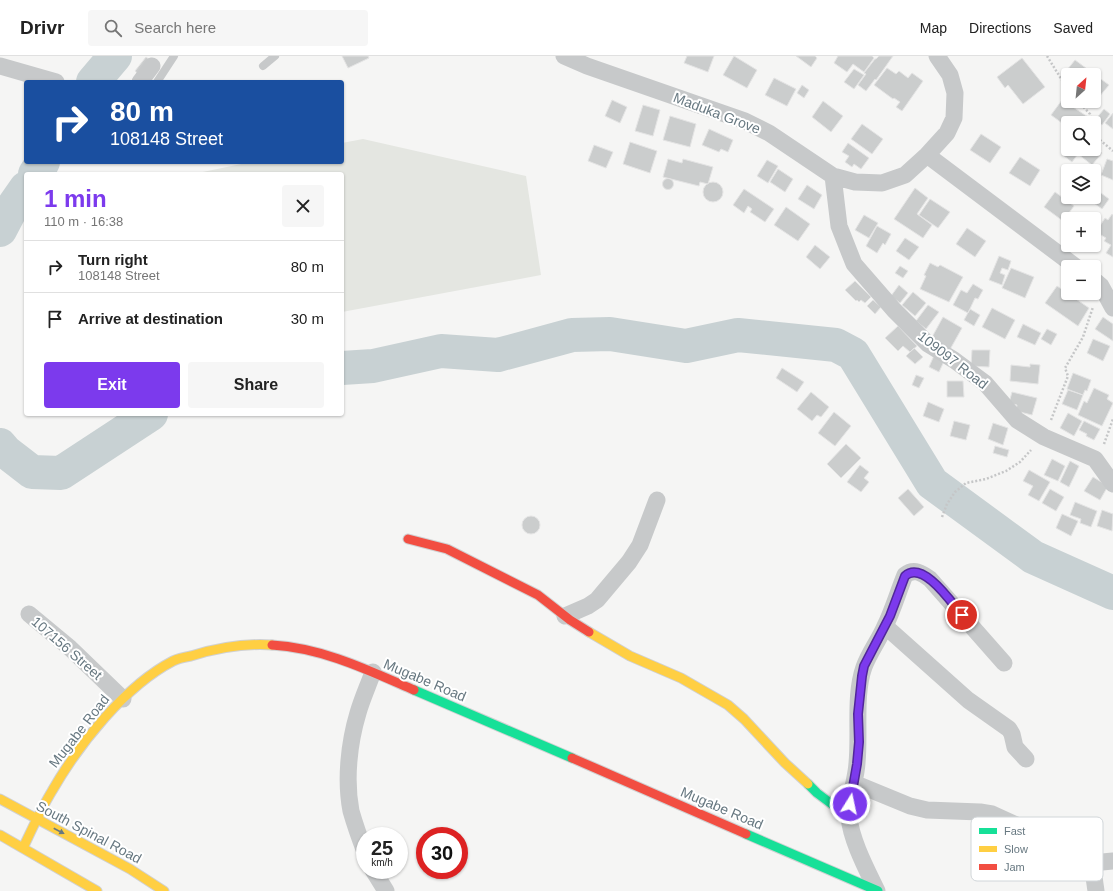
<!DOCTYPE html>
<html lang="en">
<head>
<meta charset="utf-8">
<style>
	:root { --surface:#fff; --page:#f6f6f6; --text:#222; --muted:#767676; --line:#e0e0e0; --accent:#7c3aed }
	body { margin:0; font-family:Helvetica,sans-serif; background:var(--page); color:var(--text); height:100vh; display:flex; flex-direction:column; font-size:15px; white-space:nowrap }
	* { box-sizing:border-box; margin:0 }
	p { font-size:13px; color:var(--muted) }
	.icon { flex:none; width:22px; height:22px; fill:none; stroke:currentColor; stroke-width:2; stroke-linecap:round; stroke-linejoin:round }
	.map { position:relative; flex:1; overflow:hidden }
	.side { position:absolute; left:24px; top:116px; width:320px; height:244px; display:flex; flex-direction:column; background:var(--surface); border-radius:4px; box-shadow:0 1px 3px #0004 }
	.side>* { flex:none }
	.top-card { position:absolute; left:24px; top:24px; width:320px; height:84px; border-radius:4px; box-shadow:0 1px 3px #0004; background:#1a4fa0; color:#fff; overflow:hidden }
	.needle { width:26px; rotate:27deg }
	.buttons { position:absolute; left:1061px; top:12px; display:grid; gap:8px }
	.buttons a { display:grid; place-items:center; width:40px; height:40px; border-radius:4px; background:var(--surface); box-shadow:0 1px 3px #0004; font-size:20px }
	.speed { position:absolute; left:356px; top:771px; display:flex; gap:8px; font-size:20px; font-weight:700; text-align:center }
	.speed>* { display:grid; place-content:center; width:52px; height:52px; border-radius:50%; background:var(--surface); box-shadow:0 1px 3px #0004; line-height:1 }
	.speed small { font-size:10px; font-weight:400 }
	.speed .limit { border:6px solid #d22; background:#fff; color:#111 }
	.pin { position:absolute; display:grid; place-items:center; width:34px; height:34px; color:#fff; margin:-17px; border:2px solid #fff; border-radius:50%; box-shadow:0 1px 4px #0007 }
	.me { position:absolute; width:44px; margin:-22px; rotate:10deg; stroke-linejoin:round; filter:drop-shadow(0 0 3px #0008) }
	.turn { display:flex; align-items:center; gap:14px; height:84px; padding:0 20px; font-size:18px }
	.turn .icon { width:52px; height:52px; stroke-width:2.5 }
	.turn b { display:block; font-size:28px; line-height:34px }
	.round { display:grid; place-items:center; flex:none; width:42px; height:42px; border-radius:4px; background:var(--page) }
	.head { display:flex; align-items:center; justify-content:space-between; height:68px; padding:0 20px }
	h1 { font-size:24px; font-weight:600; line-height:30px; color:var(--accent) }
	.button { display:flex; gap:8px; margin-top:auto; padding:8px 20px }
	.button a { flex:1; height:46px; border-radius:4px; background:var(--accent); color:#fff; font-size:16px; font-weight:600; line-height:46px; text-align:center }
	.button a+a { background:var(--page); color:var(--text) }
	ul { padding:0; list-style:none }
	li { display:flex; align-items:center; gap:12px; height:52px; padding:0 20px; border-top:1px solid var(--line) }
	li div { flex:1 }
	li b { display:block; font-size:15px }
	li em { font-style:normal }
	header { display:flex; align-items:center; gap:24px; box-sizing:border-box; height:56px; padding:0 20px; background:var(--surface); border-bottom:1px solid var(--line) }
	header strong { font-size:19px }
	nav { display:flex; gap:22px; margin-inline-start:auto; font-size:14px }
	.search { width:280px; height:36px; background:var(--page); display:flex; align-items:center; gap:10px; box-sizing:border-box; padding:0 14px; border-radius:4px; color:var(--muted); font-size:15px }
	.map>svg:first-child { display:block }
</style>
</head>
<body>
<header>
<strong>Drivr</strong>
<div class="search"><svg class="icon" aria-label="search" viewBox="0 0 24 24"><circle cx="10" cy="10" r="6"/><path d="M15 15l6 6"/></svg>Search here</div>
<nav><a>Map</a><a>Directions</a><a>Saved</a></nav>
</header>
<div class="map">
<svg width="1113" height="835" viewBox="0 0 1113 835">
	<rect width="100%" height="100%" fill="#f5f5f4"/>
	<path fill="#e4e6e1" d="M 363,83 L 526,120 L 541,219 L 342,256 L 342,118 L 193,118 L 251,106 L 342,106 L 342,87 Z"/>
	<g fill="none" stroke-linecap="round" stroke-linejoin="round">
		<path stroke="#c8d1d3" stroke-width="34" d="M 93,26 L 115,0
			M 35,118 L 43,106
			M 0,174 L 10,155 L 26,132
			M 342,312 L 373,310 L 441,295 L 498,299 L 572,279 L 610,278 L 686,290 L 738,279 L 836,289 L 853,298 L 932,427 L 1033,501 L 1113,537
			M 0,389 L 6,396 L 32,416 L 61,417 L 151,358"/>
	</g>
	<path fill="#cbcdcd" stroke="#e4e4e4" d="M 342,0 L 368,0 L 369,2 L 348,12 Z
		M 687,0 L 714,0 L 708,16 L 684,7 Z
		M 734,0 L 757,14 L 747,32 L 723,19 Z
		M 796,0 L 815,0 L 817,2 L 811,11 Z
		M 838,0 L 872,0 L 874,2 L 864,16 L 853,8 L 847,16 L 834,7 Z
		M 879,0 L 893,0 L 876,24 L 875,23 L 866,35 L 858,29 L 866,18 L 864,17 L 875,3 L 876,3 Z
		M 146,1 L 151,5 L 141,20 L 135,15 Z
		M 1022,2 L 1045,31 L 1023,48 L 1008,29 L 1005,32 L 997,21 Z
		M 1075,4 L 1094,18 L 1094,19 L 1068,19 L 1068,23 L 1063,19 Z
		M 887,12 L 896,18 L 899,15 L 908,22 L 912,17 L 923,25 L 902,55 L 896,51 L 900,46 L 894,42 L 893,43 L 874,29 Z
		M 854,13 L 864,19 L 854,33 L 844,26 Z
		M 1094,18 L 1109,29 L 1099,41 L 1094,38 Z
		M 774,22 L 796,33 L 787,50 L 765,39 Z
		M 802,29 L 809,34 L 804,42 L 797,37 Z
		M 1065,40 L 1068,42 L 1068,45 L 1072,45 L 1075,47 L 1073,51 L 1088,61 L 1084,67 L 1068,68 L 1064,65 L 1062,67 L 1051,59 Z
		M 612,44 L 627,51 L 620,67 L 605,60 Z
		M 823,45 L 843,60 L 831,76 L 812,61 Z
		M 643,49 L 660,54 L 653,80 L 635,75 Z
		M 1104,53 L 1110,58 L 1102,69 L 1095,64 Z
		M 1113,57 L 1113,73 L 1105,67 Z
		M 670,60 L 696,68 L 690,91 L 663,84 Z
		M 862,68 L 883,83 L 872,98 L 851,83 Z
		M 709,73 L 733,84 L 728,96 L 721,93 L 719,96 L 702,89 Z
		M 981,78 L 1001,91 L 990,107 L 970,94 Z
		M 630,86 L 657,95 L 650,117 L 623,108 Z
		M 848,87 L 869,102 L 861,113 L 854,108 L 852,111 L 845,106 L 849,100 L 842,96 Z
		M 594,89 L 613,96 L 606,112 L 588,105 Z
		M 1094,90 L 1102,97 L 1092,109 L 1078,98 L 1072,106 L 1064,100 L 1069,93 L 1094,93 Z
		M 1020,101 L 1040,114 L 1030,130 L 1009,117 Z
		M 668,103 L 682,107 L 683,103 L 713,111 L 708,128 L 700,126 L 699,130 L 663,121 Z
		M 1107,103 L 1113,105 L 1113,124 L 1101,119 Z
		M 767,104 L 778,110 L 768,127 L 757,120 Z
		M 778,113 L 793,123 L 785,136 L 770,126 Z
		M662.5 128a5.5 5.5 0 1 1 11 0a5.5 5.5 0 1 1-11 0Z
		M703 136a10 10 0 1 1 20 0a10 10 0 1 1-20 0Z
		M 807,129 L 822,139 L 814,153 L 798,143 Z
		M 915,132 L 928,142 L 917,158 L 932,169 L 923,182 L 894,163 Z
		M 744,133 L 774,153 L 765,166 L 750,156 L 752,153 L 748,150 L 744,157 L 733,149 Z
		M 1055,136 L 1074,150 L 1063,165 L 1044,151 Z
		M 1101,137 L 1109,143 L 1102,153 L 1094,147 Z
		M 930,143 L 950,156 L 938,172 L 919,159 Z
		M 786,151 L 810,168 L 798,185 L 774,169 Z
		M 1112,158 L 1113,159 L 1113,201 L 1106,197 L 1111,189 L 1104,185 L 1106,182 L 1096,176 L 1105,162 L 1108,164 Z
		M 864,159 L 878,167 L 869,182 L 855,174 Z
		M 877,170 L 891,178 L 885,189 L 883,187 L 877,197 L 866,190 Z
		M 967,172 L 986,185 L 975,201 L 956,188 Z
		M 905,182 L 919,191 L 909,204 L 896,195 Z
		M 815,189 L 830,201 L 820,213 L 806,201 Z
		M 999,200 L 1011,205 L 1008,214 L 1002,212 L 1000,217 L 1005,219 L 1002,229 L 989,224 Z
		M 930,207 L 938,211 L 940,209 L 963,221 L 949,246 L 920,233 L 926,220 L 924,219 Z
		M 900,210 L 908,215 L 903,222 L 895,217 Z
		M 1011,212 L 1034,221 L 1025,242 L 1002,232 Z
		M 855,225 L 871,241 L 865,247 L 861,244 L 859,246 L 857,244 L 856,245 L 845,234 Z
		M 973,228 L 983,234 L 978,243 L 975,242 L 968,257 L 953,249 L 961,234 L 967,237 Z
		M 899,229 L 908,237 L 900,247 L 891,240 Z
		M 1057,230 L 1089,252 L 1078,270 L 1045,247 Z
		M 913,236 L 926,247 L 915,260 L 902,249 Z
		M 873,244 L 881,251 L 875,258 L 867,250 Z
		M 928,249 L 939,256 L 926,273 L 916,265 Z
		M 992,252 L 1015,264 L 1005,283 L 982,271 Z
		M 970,253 L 980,259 L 974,270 L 964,264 Z
		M 943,261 L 962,272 L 948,297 L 931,283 Z
		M 1103,261 L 1113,268 L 1113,285 L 1095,273 Z
		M 1023,268 L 1041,277 L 1035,289 L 1017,281 Z
		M 898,270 L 917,290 L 910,296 L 903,290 L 898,295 L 885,282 Z
		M 1047,273 L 1057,278 L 1051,289 L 1041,283 Z
		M 1093,283 L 1110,290 L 1103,305 L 1087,297 Z
		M 914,292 L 923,301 L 915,308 L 906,300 Z
		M 972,294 L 990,294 L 989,311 L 971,310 Z
		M 936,295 L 946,301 L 939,316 L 929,311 Z
		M 1030,308 L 1040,309 L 1038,328 L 1010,325 L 1011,309 L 1030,311 Z
		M 782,312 L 804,326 L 797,336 L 776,322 Z
		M 1073,317 L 1091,324 L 1087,335 L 1085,334 L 1083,339 L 1067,333 Z
		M 916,319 L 924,322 L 919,332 L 912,329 Z
		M 947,325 L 963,325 L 964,341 L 947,341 Z
		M 1094,332 L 1109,339 L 1107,343 L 1113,347 L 1102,370 L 1078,359 L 1084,345 L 1087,347 Z
		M 1068,334 L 1083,339 L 1077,354 L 1062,348 Z
		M 811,336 L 829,351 L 821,361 L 817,359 L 812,365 L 797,353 Z
		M 1012,336 L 1037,342 L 1032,359 L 1016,355 L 1017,349 L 1009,347 Z
		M 928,346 L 944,353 L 939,366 L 923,360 Z
		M 834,356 L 851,370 L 835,390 L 818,377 Z
		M 1068,357 L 1082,365 L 1074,380 L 1060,372 Z
		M 954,365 L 970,369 L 966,384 L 950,380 Z
		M 1084,365 L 1100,373 L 1094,384 L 1086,380 L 1087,378 L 1079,374 Z
		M 993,367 L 1008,372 L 1003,389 L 988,383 Z
		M 846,388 L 861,402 L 841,422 L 827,408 Z
		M 995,390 L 1009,394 L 1007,401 L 993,397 Z
		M 1052,403 L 1065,410 L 1058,425 L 1044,419 Z
		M 1070,405 L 1079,410 L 1069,431 L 1060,426 Z
		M 860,409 L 869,416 L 864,422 L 869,426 L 861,436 L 847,426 Z
		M 1029,414 L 1050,426 L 1039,445 L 1028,439 L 1033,430 L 1023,425 Z
		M 1093,421 L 1108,430 L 1100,444 L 1084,435 Z
		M 908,433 L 924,451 L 914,460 L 898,442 Z
		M 1050,433 L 1064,441 L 1056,455 L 1042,447 Z
		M 1075,446 L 1097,455 L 1091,471 L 1080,467 L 1081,463 L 1070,459 Z
		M 1102,454 L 1113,458 L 1112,475 L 1097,470 Z
		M 1062,458 L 1078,465 L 1071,480 L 1056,472 Z
		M522 469a9 9 0 1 1 18 0a9 9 0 1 1-18 0Z"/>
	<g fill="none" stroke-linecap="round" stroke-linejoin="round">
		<g stroke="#d0d1d2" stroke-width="11">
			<path id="fast" d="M 414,634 L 572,702
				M 808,728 L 817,737 L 849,761
				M 746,778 L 878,835"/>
		</g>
		<g stroke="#d0d1d2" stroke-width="11">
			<path id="slow" d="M 589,576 L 630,600 L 681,622 L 728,649 L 744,663 L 785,707 L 808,728
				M 0,743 L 130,813 L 164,835
				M 0,779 L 97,835
				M 23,792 C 32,773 41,753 52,735 C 79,688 125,630 173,605 C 179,602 185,601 191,600 C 217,592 244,587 272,589"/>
		</g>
		<g stroke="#d0d1d2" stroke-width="11">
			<path id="jam" d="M 408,483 L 447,493 L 538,539 L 570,564 L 589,576
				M 272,589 C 323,592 368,614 414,634
				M 572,702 L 746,778"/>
		</g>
		<path stroke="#c5c6c7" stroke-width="2.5" stroke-dasharray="2 2" stroke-linecap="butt" d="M 1047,0 L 1068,34
			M 1078,45 L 1090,58 L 1093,67
			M 1094,69 L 1100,84 L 1113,95
			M 1051,364 L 1068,320 L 1065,312 L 1083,281 L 1093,251
			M 1104,388 L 1113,363
			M 942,461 L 947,448 L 955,436 L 966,427 L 986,423 L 1006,415 L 1020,406 L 1031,394"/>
		<path stroke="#c7c9ca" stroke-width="8" d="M 263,10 L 275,0
			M 157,26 L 174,0"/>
		<path stroke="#c7c9ca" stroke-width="17" d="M 564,0 L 587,10 L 745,65 L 769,77 L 833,120 L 855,126 L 882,127 L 905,119 L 927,99 L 947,77 L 954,62 L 955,37 L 950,19 L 937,0
			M 0,10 L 56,26
			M 140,26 L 152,10
			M 927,99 L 1076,211
			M 833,120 L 839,170 L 854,208 L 894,254 L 928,288 L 954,304 L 985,327 L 1017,364 L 1044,381 L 1095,403 L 1113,428
			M 1094,224 L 1101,230 L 1113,252
			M 29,558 L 70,592 L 123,643
			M 565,560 L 588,550 L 597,544 L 629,506 L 640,489 L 657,444
			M 885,570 L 968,644 L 1009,673 L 1012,678 L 1015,691 L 1026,703
			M 854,727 L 910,750 L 927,754 L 980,756 L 992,758 L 1025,773 L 1071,801 L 1083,806 L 1092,807 L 1113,805
			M 365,796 C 360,783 355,769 351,755 C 345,724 349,687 358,657 C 362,643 368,630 373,616
			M 1092,807 L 1096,835
			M 373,814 L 386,835
			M 877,835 C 867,814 851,784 849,761 C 848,743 856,725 857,707 C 860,677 854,639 864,611 C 869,597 879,584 885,570 C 893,554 898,536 905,519 C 914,512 922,517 930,523 L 1004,607"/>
		<use href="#fast" stroke="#16e098" stroke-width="9"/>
		<use href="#slow" stroke="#ffcf43" stroke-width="9"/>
		<use href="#jam" stroke="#f24e42" stroke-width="9"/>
	</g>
	<defs><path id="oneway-solid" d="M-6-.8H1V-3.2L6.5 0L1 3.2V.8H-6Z"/></defs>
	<use fill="#677881" href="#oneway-solid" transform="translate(59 775) rotate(28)"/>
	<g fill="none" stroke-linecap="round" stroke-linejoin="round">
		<g stroke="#51269a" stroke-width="10">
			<path id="route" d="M 850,748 L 857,708 L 859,686 L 858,658 L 862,620 L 864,610 L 890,560 L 905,520 C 923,504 951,546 962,559"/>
		</g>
		<use href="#route" stroke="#7c3aed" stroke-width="7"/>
	</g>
	<g text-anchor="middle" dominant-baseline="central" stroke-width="4" stroke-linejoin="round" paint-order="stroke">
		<g font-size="14" fill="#677881" stroke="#fff">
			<text transform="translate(717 57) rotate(21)">Maduka Grove</text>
			<text transform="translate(953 304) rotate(38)">109097 Road</text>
			<text transform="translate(67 592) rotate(41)">107156 Street</text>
			<text transform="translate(425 624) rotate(23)">Mugabe Road</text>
			<text transform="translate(79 675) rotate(-52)">Mugabe Road</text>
			<text transform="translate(722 752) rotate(23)">Mugabe Road</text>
			<text transform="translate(89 776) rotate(28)">South Spinal Road</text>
		</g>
	</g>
	<rect x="971" y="761" width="132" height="64" rx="6" fill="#fff" stroke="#d1d6d9" stroke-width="1"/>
	<rect x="979" y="772" width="18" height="6" fill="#16e098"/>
	<rect x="979" y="790" width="18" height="6" fill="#ffcf43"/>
	<rect x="979" y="808" width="18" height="6" fill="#f24e42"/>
	<g font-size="11" fill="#677881">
		<text x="1004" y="779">Fast</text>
		<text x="1004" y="797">Slow</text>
		<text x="1004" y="815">Jam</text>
	</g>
</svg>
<div class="buttons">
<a><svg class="needle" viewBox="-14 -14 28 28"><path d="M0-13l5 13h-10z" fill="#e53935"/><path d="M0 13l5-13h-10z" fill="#767676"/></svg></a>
<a><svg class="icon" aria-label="search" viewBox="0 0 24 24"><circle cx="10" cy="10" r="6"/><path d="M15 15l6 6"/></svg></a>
<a><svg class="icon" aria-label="layers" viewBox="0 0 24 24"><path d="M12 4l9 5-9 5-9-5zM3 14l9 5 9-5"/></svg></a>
<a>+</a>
<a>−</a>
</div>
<div class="speed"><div>25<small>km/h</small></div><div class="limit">30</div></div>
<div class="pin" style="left:962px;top:559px;background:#d93025"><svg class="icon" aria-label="arrive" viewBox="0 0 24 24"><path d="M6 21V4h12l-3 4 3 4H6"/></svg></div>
<svg class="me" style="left:850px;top:748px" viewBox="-20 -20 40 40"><circle r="17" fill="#7c3aed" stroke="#fff" stroke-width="3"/><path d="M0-11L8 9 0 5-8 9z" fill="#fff"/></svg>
<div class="top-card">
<div class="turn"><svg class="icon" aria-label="right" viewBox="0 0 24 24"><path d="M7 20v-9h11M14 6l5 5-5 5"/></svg><div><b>80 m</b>108148 Street</div></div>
</div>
<section class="side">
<div class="head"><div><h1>1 min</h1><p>110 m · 16:38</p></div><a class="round"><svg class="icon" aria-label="close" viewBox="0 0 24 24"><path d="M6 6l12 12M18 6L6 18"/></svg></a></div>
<ul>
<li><svg class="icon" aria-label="right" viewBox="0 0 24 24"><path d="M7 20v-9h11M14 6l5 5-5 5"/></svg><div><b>Turn right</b><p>108148 Street</p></div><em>80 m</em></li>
<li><svg class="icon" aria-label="arrive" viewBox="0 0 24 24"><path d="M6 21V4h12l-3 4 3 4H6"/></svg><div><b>Arrive at destination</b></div><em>30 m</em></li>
</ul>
<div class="button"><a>Exit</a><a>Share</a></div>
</section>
</div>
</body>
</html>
